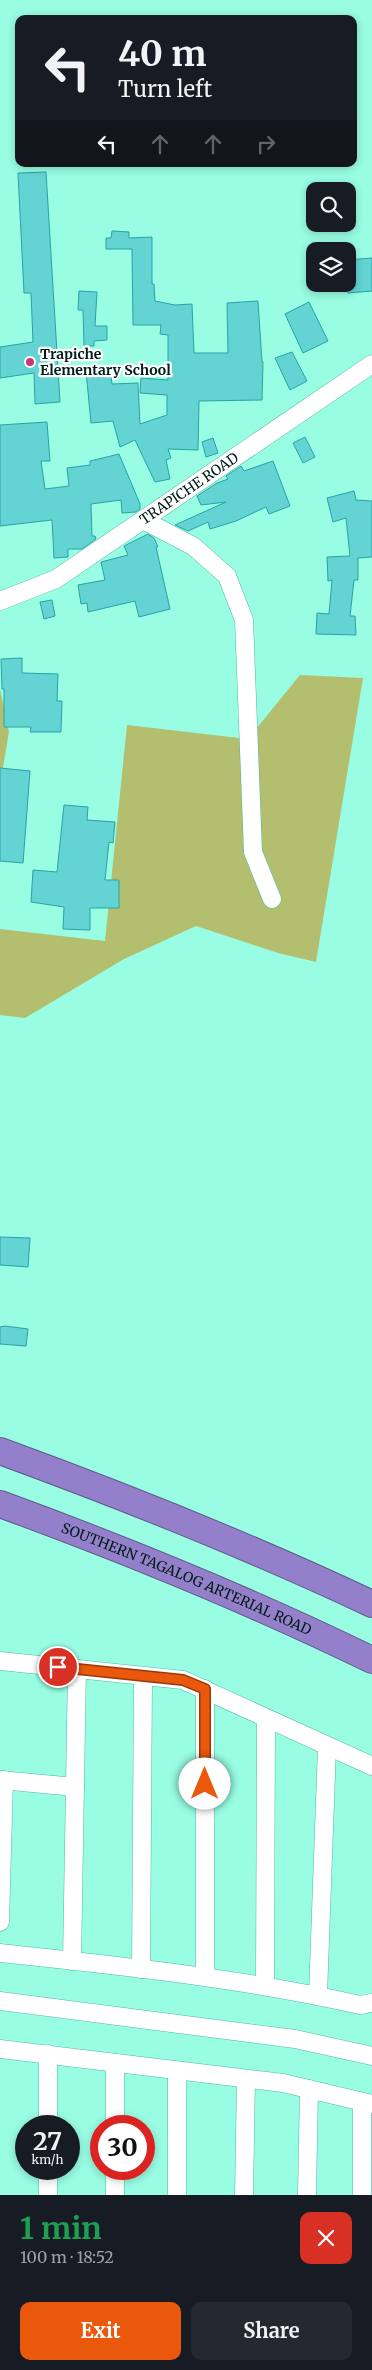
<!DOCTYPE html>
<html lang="en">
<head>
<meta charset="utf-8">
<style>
	:root { --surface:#171b24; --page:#242831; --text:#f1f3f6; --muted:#9ea1a6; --accent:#ea580c }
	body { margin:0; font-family:Merriweather,serif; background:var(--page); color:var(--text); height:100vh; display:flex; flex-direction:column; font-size:19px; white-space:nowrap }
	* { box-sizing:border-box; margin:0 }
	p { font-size:16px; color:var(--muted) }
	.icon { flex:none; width:28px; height:28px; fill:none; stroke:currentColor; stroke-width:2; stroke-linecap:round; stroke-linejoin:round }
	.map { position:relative; height:2195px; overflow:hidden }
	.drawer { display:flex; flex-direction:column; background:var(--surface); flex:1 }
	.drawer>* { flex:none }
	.banner { position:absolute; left:15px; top:15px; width:342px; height:152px; border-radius:10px; box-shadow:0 2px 8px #0003; background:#171b24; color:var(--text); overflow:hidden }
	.controls { position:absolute; left:306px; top:182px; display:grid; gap:10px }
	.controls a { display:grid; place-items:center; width:50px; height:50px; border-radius:10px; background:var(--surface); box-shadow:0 2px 8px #0003; font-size:25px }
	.speed { position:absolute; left:15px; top:2115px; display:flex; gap:10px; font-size:25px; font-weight:700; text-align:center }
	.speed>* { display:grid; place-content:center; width:65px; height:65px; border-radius:50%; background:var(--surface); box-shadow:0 2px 8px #0003; line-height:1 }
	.speed small { font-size:12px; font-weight:400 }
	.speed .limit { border:8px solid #d22; background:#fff; color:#111 }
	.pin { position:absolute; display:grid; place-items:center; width:42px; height:42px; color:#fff; margin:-21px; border:2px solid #fff; border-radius:50%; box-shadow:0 1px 5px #0007 }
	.me { position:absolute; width:55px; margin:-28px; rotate:0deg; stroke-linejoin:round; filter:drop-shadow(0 0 4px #0008) }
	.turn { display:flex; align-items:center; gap:18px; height:105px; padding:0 20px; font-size:22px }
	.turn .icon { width:65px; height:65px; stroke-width:2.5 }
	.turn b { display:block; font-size:35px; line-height:42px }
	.lanes { display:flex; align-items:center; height:48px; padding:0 20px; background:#0003; justify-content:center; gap:25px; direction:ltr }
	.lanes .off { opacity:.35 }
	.round { display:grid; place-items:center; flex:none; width:52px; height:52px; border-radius:10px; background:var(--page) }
	.summary { display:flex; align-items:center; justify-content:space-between; height:85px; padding:0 20px }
	h1 { font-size:30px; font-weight:700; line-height:38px; color:#1e9e55 }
	.button { display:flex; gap:10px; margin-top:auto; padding:10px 20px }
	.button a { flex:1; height:58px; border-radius:10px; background:var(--accent); color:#fff; font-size:20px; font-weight:700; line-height:58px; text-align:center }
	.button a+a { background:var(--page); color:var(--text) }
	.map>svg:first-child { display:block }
</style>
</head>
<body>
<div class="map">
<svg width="372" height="2195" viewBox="0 0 372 2195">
	<rect width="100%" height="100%" fill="#98fde3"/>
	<path fill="#b3bf6e" d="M 300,675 L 363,678 L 316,962 L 278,953 L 196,926 L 124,959 L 25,1018 L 0,1015 L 0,929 L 105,941 L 127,725 L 248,739 Z
		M 0,689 L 9,732 L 0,785 Z"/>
	<path fill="#63d3d4" stroke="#28a3a4" d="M 46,172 L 60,402 L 35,404 L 34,373 L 0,378 L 0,347 L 33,342 L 31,293 L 24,293 L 18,173 Z
		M 112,231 L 129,232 L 129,238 L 152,237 L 152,284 L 154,284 L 155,301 L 175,305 L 192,304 L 194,353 L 228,353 L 227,303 L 258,301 L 262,362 L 263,362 L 262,400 L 199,401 L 198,450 L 168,449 L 171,458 L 166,460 L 170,479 L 155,482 L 135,440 L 120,447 L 113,421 L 91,423 L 86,371 L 110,368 L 112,384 L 138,383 L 140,424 L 167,415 L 167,395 L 140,393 L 141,378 L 168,380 L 168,335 L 160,334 L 161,325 L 133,325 L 132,249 L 106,249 L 106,238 L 111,238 Z
		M 372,258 L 372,291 L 348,293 L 348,260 Z
		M 79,291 L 97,292 L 95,326 L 107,326 L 107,340 L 94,341 L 94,346 L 84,346 L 83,310 L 78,310 Z
		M 309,302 L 328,341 L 303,353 L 285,314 Z
		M 292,352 L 307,381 L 290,390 L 275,358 Z
		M 47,422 L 50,461 L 41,461 L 45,489 L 69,486 L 67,468 L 90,465 L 90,461 L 119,454 L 140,504 L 140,509 L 136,512 L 122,513 L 121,500 L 91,504 L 92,536 L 95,536 L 96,539 L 82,549 L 68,549 L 68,557 L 54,558 L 52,520 L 0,526 L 0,425 Z
		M 305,437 L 315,457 L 303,463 L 293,443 Z
		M 213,438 L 218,453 L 206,457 L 202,442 Z
		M 273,461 L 290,506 L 269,514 L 266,507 L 236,521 L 210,529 L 208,522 L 188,531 L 175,525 L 226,502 L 201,505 L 197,496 L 217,483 L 228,479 L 226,476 L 241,466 L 244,471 Z
		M 354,491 L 356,500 L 372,501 L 372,557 L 358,558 L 358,580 L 354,580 L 350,616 L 355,616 L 356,635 L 316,634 L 317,613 L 329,614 L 332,580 L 328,581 L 327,557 L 350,556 L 346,518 L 333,522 L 327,498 Z
		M 148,534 L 154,538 L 158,547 L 156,547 L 170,609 L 139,617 L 135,601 L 88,612 L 87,603 L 81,604 L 78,585 L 105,580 L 101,562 L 128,555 L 124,546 Z
		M 52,600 L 55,616 L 44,619 L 40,602 Z
		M 22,658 L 22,673 L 58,674 L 57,701 L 62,701 L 61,732 L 30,732 L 31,727 L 4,727 L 4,689 L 2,689 L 1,659 Z
		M 0,768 L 30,771 L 23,863 L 0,861 Z
		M 64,805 L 88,807 L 87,820 L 115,822 L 113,843 L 109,842 L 105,880 L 119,880 L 119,908 L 90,908 L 90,930 L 63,929 L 64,907 L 31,902 L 33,870 L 57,872 Z
		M 0,1237 L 30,1238 L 28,1267 L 0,1265 Z
		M 5,1326 L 28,1329 L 26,1346 L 0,1344 L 0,1327 Z"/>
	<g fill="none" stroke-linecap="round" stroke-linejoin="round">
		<g stroke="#52b8a1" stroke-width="19">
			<g id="minor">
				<path d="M 143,520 L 193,546 L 227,576 L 244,620 L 253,852 L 272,899"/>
				<path id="s1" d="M 0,601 L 56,579 L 372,364"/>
				<path d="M 0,1661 L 183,1680 L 372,1766"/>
				<path d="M 0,1780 L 75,1787"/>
				<path d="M 0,1922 L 4,1780"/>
				<path d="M 0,1953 C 121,1966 241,1978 360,2005 L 372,2003"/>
				<path d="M 72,1961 L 77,1669"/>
				<path d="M 141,1969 L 143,1677"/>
				<path d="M 205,1976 L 205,1689"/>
				<path d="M 265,1985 L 266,1719"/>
				<path d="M 318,1995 L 327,1747"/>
				<path d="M 0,2001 L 295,2039 L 372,2056"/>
				<path d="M 0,2049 L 283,2083 L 372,2104"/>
				<path d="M 115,2063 L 115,2126"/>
				<path d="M 48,2126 L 48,2054"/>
				<path d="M 115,2169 L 115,2195"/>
				<path d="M 48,2195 L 48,2169"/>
				<path d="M 177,2195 L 177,2071"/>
				<path d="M 244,2195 L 246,2079"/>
				<path d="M 307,2195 L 309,2089"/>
				<path d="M 362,2195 L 362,2102"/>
			</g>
		</g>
		<g stroke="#605c8b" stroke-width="28">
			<g id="highway">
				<path d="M 0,1451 C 126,1497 251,1547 372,1604"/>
				<path id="s2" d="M 0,1504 C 126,1550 251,1601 372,1660"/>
			</g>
		</g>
		<use href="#minor" stroke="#fff" stroke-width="18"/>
		<use href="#highway" stroke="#947fca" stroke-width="26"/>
	</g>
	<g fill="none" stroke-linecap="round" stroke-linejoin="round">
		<g stroke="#983908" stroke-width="12">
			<path id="route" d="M 58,1667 L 183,1680 L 205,1689 L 205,1784"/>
		</g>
		<use href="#route" stroke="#ea580c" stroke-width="9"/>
	</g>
	<circle fill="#c03978" stroke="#fff" stroke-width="2" cx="30" cy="362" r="5"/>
	<g text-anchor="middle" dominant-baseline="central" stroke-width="4.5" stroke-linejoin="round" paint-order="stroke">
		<g font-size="14" font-weight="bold" fill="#001c16" stroke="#fff" text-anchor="start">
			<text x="40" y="354">Trapiche<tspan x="40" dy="16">Elementary School</tspan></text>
		</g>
		<g font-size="14" fill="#001c16" stroke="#fff">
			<text stroke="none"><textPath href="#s1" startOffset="221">TRAPICHE ROAD</textPath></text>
			<text stroke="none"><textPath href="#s2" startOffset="201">SOUTHERN TAGALOG ARTERIAL ROAD</textPath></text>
		</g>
	</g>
</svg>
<div class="controls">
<a><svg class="icon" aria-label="search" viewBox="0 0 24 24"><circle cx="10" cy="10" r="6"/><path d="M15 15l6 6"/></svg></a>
<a><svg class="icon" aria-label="layers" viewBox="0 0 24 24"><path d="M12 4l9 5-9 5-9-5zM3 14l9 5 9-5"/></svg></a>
</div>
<div class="speed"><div>27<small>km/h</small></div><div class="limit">30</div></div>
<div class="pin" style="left:58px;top:1667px;background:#d93025"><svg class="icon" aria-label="arrive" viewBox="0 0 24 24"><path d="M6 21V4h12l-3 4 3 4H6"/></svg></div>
<svg class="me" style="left:205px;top:1784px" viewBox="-20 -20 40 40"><circle r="19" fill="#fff"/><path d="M0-13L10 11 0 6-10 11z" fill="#ea580c"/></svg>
<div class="banner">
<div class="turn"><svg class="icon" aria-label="left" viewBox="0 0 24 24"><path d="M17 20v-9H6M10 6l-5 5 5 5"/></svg><div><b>40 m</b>Turn left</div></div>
<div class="lanes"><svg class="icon" aria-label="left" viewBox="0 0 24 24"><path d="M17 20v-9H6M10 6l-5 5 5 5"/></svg><svg class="icon off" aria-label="ahead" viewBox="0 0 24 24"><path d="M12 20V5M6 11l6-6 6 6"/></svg><svg class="icon off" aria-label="ahead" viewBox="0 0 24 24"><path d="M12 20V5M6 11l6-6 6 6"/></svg><svg class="icon off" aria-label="right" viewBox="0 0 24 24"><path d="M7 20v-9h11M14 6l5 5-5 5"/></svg></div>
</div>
</div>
<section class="drawer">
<div class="summary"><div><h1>1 min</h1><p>100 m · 18:52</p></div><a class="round" style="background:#d93025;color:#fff"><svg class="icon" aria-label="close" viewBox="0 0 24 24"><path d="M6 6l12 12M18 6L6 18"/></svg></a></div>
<div class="button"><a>Exit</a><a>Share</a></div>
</section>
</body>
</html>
